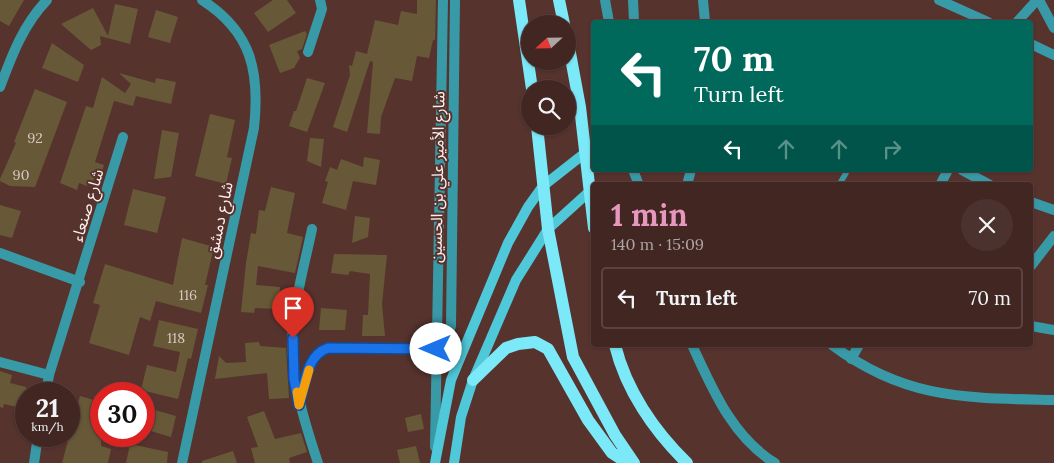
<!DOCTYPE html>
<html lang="en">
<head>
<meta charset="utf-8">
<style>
	:root { --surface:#412622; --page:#4c322f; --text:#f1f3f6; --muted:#aea5a5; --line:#5a4340; --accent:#e797bd }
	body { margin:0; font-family:Lora,"Noto Sans Arabic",serif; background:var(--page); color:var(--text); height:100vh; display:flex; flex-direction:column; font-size:19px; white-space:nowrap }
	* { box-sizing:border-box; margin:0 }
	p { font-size:16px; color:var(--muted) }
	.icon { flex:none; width:28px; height:28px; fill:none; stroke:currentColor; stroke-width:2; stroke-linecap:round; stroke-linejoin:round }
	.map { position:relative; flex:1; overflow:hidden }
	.sheet { position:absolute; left:591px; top:182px; width:442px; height:165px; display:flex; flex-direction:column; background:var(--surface); border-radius:5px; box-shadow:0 1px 4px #0004,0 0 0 1px var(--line) }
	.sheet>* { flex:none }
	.hud { position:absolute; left:591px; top:20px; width:442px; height:152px; border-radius:5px; box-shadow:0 1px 4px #0004,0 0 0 1px var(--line); background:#00695c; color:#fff; overflow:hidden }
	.needle { width:32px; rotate:248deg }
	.buttons { position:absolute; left:521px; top:15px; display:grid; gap:10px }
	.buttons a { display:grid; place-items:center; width:55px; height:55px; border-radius:50%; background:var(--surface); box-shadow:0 1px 4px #0004,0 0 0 1px var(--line); font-size:25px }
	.speed { position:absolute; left:15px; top:382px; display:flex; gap:10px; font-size:25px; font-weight:700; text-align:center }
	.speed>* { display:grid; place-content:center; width:65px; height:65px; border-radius:50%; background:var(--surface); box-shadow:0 1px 4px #0004,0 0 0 1px var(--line); line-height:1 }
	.speed small { font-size:12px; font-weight:400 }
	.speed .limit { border:8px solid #d22; background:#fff; color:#111 }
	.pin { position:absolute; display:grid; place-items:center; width:42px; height:42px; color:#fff; margin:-51px -21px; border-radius:50% 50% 50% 0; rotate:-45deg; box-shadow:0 0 5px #0007 }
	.pin .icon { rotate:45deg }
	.me { position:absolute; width:55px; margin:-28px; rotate:270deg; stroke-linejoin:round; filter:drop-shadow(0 0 4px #0008) }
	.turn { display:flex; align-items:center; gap:18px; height:105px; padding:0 20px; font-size:22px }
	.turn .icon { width:65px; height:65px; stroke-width:2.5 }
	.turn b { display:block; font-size:35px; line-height:42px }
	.lanes { display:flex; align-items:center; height:48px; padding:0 20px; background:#0003; justify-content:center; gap:25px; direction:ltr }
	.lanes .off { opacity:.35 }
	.round { display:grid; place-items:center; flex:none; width:52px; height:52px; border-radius:26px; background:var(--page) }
	.head { display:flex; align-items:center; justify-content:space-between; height:85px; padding:0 20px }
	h1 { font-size:30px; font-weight:700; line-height:38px; color:var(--accent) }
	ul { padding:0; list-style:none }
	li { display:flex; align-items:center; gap:15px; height:62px; margin:0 10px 8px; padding:0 10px; border:2px solid var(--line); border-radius:5px }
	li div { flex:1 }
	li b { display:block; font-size:19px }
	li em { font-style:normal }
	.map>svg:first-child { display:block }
</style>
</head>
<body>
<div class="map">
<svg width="1054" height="463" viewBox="0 0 1054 463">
	<rect width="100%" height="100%" fill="#57332e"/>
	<path fill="#675937" d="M 0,0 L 24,0 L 9,26 L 0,21 Z
		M 273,0 L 287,0 L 296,13 L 268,32 L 254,13 Z
		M 417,0 L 436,0 L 435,40 L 433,40 L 429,58 L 417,56 L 412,81 L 395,78 L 381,117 L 380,134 L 367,133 L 373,62 L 370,61 L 347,132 L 333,127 L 350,75 L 349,65 L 352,66 L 356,51 L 367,54 L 375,20 L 398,25 L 401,11 L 417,14 Z
		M 115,4 L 138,9 L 130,44 L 100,36 L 101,45 L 91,50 L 61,24 L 93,8 L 108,36 Z
		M 156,10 L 178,17 L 170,43 L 148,37 Z
		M 305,31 L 307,34 L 302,49 L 297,51 L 300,58 L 294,68 L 280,73 L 269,45 Z
		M 52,43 L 84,65 L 78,82 L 42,68 Z
		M 119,73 L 155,83 L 156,78 L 176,82 L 171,104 L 136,96 L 133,106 L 114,101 L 95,162 L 104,165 L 99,180 L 94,178 L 93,182 L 90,180 L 87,186 L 79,183 L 77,190 L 60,183 L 86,106 L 93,108 L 102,77 L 125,93 L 131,84 Z
		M 307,78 L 325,83 L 307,132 L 289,126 L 294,111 L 296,111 Z
		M 35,89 L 67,102 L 35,187 L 10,186 L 0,181 L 0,179 L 16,143 L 14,142 Z
		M 210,114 L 235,120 L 227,157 L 232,158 L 226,184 L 195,176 Z
		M 162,130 L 179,133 L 171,177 L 154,179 Z
		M 310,138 L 324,139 L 321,167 L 307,161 Z
		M 364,157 L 380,160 L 376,185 L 353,181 L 346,210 L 322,203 L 328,182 L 325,181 L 330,167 L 337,170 L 341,159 L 363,167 Z
		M 271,187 L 295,193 L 287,233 L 303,237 L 295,273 L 258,266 L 256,285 L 280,287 L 279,309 L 255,308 L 254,313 L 241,312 L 246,263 L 251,233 L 256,234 L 259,210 L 265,211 Z
		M 133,189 L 166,197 L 157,233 L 124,225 Z
		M 0,205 L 21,211 L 12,238 L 0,235 Z
		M 355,216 L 370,218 L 368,237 L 352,243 Z
		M 182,238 L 214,247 L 205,285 L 208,285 L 201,313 L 156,301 L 150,321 L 140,317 L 129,355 L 89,343 L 100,305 L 93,303 L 105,264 L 173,285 Z
		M 334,254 L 387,255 L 382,304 L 385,336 L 362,336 L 363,315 L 368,315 L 370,274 L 350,271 L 348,275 L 331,273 Z
		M 321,308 L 347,310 L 345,330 L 319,330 Z
		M 159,320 L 198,329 L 191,359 L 188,358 L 178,399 L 141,390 L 147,365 L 176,372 L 180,352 L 153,346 Z
		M 259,342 L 260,346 L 286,348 L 289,398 L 269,399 L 267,373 L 215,379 L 219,356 L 226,363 L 246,362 L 245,343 Z
		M 0,371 L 12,375 L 10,383 L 26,387 L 26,409 L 4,404 L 3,408 L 0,407 Z
		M 80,396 L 101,402 L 101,446 L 111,449 L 108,463 L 62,463 Z
		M 144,407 L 176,416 L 171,437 L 144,429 Z
		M 264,411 L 275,439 L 301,433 L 307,452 L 289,458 L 290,463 L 255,463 L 251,448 L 258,447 L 247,417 Z
		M 421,414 L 424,429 L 408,432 L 405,418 Z
		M 130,444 L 168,452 L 167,463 L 126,463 Z
		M 416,446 L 420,463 L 400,463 L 397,450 Z
		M 233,451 L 237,463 L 202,463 L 202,461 Z"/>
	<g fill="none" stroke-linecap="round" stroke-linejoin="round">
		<path stroke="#399aa7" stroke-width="5.5" d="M 839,185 L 846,173"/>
		<path stroke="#399aa7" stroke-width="10" d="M 605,0 L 609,22
			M 633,0 L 634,22
			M 703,0 L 705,22
			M 939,0 L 988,22
			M 1039,0 L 1054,28
			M 1017,22 L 1037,0
			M 1031,44 L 1054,55
			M 308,52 L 322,9 L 320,0
			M 0,87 C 12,55 23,25 47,0
			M 633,170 L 639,185
			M 962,170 L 990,185
			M 687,185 L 691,170
			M 940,185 L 948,170
			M 1031,202 L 1054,210
			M 312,229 C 306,258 298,287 294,316 C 287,367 302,415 318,463
			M 0,253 L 80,282
			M 1031,266 L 1054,236
			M 1031,326 L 1054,330
			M 692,345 C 712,388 732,437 775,463
			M 832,345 C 906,400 966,398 1054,400
			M 851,359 L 859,345
			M 0,362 L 49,375
			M 46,394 L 49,375 L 123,137
			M 300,401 C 306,382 307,355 328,348 L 436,349
			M 34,463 L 38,436
			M 182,463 L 254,128 C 260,72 252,32 202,0"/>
		<path stroke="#399aa7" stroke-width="10" d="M 436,349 L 445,342 L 451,326 L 455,0
			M 435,447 L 443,0"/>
		<path stroke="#4fc8d9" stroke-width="10" d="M 435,463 L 451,380 L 508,243 L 528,207 L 543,186 L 585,153
			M 454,463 L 461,417 L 473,380 L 516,280 L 548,229 L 590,191"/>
		<path stroke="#7ce9f9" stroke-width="12" d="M 519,0 L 532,89
			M 559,0 L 564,24
			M 568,42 L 580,107 L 594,228
			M 537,126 L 548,229 L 573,357 L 615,435 L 634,463
			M 615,345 C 626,390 654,431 687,463
			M 473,380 L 506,348 L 518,344 L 535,342 L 548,349 L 588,420 L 612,453 L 628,463"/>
	</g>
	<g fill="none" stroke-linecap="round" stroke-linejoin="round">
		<g stroke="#114b97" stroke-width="12">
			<path id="route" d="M 293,338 L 294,379 L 299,405 C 305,385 306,355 328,348 L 436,349"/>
		</g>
		<use href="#route" stroke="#1a73e8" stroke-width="9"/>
		<path stroke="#f59e0b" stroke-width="9" d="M 297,392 L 299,405 L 309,370"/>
	</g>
	<g text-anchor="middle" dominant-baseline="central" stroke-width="4" stroke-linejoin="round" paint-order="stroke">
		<g font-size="14" fill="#d8cac0">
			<text x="35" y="138">92</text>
			<text x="21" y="175">90</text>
			<text x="188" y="295">116</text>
			<text x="176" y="338">118</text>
		</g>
		<g font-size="16" fill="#fef0ee" stroke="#57332e">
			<text transform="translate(437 177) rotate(-89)">شارع الأمير علي بن الحسين</text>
			<text transform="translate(87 205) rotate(-73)">شارع صنعاء</text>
			<text transform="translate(219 220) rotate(-78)">شارع دمشق</text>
		</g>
	</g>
</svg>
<div class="buttons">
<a><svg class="needle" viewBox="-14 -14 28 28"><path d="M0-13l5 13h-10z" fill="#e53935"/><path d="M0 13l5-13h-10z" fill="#aea5a5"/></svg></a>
<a><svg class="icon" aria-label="search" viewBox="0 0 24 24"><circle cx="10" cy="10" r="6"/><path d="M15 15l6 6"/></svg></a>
</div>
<div class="speed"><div>21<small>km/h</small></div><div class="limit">30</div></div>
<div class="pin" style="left:293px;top:338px;background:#d93025"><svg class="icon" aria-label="arrive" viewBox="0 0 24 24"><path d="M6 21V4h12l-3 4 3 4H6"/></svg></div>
<svg class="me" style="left:436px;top:349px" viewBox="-20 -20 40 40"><circle r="19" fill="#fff"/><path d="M0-13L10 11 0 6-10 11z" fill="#1a73e8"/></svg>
<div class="hud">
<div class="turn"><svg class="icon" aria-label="left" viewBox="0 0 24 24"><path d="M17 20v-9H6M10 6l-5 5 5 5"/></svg><div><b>70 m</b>Turn left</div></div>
<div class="lanes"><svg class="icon" aria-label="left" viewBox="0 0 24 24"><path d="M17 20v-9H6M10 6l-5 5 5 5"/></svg><svg class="icon off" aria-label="ahead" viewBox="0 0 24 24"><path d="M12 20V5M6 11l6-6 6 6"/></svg><svg class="icon off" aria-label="ahead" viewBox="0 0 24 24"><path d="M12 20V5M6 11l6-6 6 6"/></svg><svg class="icon off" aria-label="right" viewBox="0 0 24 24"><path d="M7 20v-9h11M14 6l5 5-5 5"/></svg></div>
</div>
<section class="sheet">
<div class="head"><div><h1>1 min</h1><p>140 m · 15:09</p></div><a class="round"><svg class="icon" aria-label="close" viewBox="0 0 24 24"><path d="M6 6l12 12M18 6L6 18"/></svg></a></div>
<ul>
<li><svg class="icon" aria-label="left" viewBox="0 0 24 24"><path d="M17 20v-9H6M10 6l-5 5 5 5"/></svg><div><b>Turn left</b></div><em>70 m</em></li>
</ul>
</section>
</div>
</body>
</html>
